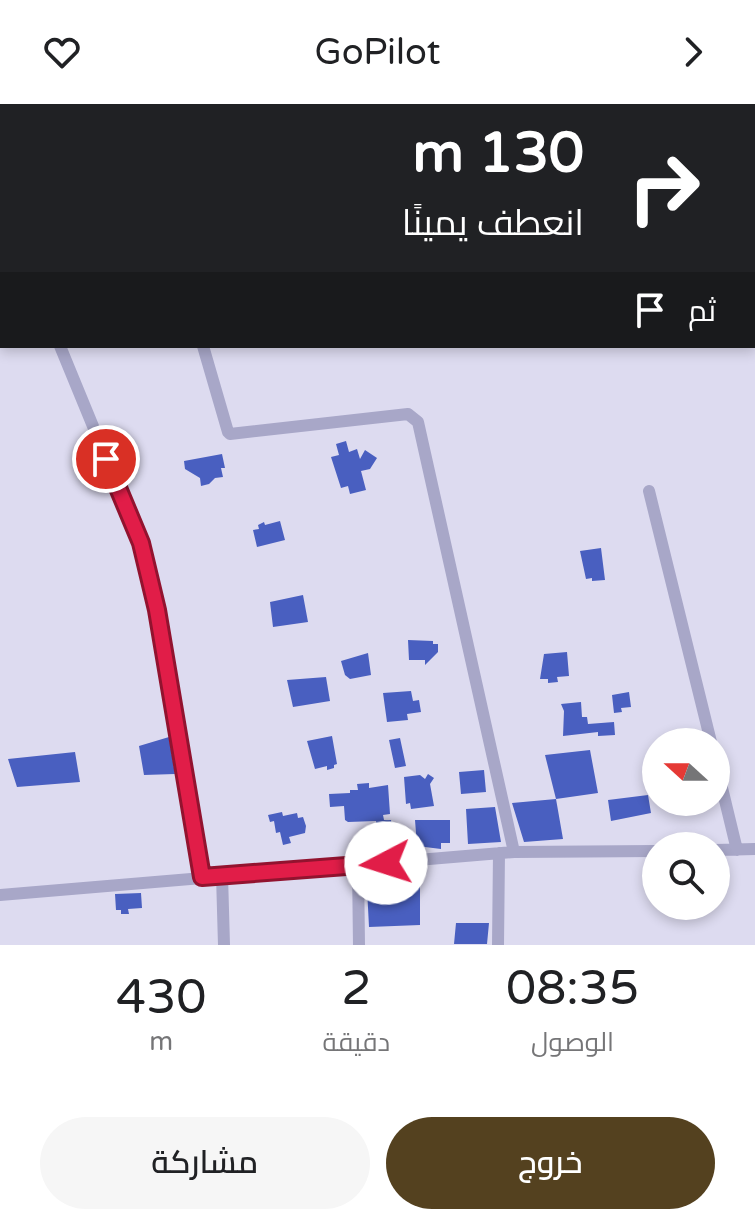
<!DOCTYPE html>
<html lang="ar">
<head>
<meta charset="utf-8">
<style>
	:root { --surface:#fff; --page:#f6f6f6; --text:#202124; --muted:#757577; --accent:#54411f }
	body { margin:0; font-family:"Varela Round",Cairo,sans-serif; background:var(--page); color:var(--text); direction:rtl; height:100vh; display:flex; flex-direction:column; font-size:30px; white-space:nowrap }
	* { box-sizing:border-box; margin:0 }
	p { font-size:26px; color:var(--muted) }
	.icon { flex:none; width:44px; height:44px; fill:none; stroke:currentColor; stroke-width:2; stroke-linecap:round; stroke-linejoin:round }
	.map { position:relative; height:841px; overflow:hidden; direction:ltr }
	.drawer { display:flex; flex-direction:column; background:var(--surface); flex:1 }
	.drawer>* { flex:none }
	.top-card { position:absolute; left:0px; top:0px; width:756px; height:244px; box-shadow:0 4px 12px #0003; direction:rtl; background:#202124; color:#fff; overflow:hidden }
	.needle { width:52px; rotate:291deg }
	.controls { position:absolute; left:642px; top:624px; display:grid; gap:16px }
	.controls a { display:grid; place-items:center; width:88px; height:88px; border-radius:50%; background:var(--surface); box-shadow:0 4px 12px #0003; font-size:40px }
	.pin { position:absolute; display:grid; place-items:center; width:68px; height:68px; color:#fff; margin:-34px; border:4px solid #fff; border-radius:50%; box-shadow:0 2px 8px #0007 }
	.me { position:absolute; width:88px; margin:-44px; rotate:265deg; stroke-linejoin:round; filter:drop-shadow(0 0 6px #0008) }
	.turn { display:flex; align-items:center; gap:28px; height:168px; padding:0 40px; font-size:36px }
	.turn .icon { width:104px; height:104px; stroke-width:2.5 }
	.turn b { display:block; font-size:56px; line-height:68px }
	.then { display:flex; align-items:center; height:76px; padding:0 40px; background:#0003; gap:16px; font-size:30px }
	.eta { display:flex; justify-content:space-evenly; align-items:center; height:136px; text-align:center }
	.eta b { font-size:48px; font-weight:600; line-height:56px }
	.button { display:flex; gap:16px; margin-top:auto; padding:16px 40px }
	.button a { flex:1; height:92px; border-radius:48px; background:var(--accent); color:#fff; font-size:32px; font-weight:600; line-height:92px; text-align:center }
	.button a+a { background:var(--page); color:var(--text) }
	header { display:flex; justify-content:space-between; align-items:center; height:104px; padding:0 40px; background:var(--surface); font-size:36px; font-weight:600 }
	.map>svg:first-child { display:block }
</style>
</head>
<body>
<header><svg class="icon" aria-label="forward" viewBox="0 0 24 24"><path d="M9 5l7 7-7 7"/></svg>GoPilot<svg class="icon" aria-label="heart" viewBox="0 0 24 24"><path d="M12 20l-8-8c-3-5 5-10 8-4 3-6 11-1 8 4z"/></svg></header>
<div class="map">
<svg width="755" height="841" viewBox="0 0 755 841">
	<rect width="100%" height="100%" fill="#dddbf0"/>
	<path fill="#495fc0" d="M 346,337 L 349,348 L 357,345 L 360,355 L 365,346 L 377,354 L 370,365 L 361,367 L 366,386 L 350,390 L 348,382 L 341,384 L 331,353 L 339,351 L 336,340 Z
		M 222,350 L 225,364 L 221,364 L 223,373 L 215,374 L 209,380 L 201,382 L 200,374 L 185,365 L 184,357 Z
		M 280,417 L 285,436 L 257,443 L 253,426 L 259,425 L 258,421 L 264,418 L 265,421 Z
		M 601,444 L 605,476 L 592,477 L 592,474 L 586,475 L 580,447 Z
		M 303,491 L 308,518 L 273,523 L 270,498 Z
		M 408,536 L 433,537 L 433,540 L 438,540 L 438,548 L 425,561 L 425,556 L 409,556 Z
		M 567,548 L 569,572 L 557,573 L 558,578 L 548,579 L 548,575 L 540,575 L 544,550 Z
		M 368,549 L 371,571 L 350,575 L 345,571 L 341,557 Z
		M 326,573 L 330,597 L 293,603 L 287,576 Z
		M 411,587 L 413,597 L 419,596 L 421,608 L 407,610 L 408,616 L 387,618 L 383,589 Z
		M 629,588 L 631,603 L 621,604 L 622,608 L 614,609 L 612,591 Z
		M 581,598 L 582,613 L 587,613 L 588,620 L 614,618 L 615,631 L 598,632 L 598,628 L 563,632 L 564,607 L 561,600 Z
		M 332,632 L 337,660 L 334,661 L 334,664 L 327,666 L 327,662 L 315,665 L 307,637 Z
		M 169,633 L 175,670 L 144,671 L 139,642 Z
		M 400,634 L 406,662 L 395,664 L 389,636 Z
		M 590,646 L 598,689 L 556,695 L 545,651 Z
		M 75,648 L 80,678 L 17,683 L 8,655 Z
		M 484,666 L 486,688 L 461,690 L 459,668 Z
		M 428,670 L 434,674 L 430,680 L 434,702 L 411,705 L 410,699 L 406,700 L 404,673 L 420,671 L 425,675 Z
		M 369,679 L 369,684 L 388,681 L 390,710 L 383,711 L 384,716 L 391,716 L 395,740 L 385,741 L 384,737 L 379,738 L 376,717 L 348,718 L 345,716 L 344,702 L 330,703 L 329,690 L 350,689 L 350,686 L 358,686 L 357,680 Z
		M 648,691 L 651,709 L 611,717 L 608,696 Z
		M 556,695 L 563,735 L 524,738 L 512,699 Z
		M 495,703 L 501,738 L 468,740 L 466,705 Z
		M 282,708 L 283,712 L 297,709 L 298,714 L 303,713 L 306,722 L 305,729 L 289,733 L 291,739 L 283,741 L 280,728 L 276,729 L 274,717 L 270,718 L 268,711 Z
		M 415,716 L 450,716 L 450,739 L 441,739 L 441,745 L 417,742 Z
		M 420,775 L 420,821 L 369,823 L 367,784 Z
		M 141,789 L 142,804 L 128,805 L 129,810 L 121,810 L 121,806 L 116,806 L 115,790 Z
		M 456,819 L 489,819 L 487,840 L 454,840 Z"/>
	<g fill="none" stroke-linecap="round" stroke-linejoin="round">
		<path stroke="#a8a7c8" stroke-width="12" d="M 53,0 L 54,2
			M 440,0 L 440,2
			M 694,0 L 695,2
			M 419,2 L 424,0
			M 0,71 L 2,74
			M 754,86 L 755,88
			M 0,157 L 2,156
			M 60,242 L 141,439 L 157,506 L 202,773
			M 203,242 L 228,328 L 230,330 L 408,310 L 418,318 L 514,748
			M 649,387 L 711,638
			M 716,659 L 737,746
			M 716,746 L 755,745
			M 358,761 L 359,841
			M 222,771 L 224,841
			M 0,791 L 514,748 L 656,747
			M 498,841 L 499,749"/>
	</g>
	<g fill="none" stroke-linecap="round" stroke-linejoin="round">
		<g stroke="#92132f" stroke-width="20">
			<path id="route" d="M 106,355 L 141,439 L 157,506 L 202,773 L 386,759"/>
		</g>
		<use href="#route" stroke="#e11d48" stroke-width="14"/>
	</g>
</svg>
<div class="controls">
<a><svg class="needle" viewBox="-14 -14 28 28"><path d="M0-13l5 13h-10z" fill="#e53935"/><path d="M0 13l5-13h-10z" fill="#757577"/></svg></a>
<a><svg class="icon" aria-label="search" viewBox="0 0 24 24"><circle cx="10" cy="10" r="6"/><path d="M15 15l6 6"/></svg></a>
</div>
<div class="pin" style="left:106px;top:355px;background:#d93025"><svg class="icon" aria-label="arrive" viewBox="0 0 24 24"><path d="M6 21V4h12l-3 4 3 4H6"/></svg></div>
<svg class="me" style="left:386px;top:759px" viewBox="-20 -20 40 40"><circle r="19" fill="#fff"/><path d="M0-13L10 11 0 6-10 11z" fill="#e11d48"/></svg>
<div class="top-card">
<div class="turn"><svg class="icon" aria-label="right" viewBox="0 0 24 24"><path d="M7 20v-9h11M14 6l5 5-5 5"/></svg><div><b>130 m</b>انعطف يمينًا</div></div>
<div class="then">ثم<svg class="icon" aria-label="arrive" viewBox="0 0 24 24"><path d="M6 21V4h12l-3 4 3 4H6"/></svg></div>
</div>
</div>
<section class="drawer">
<div class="eta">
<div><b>08:35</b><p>الوصول</p></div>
<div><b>2</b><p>دقيقة</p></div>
<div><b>430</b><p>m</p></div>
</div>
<div class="button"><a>خروج</a><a>مشاركة</a></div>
</section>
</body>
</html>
